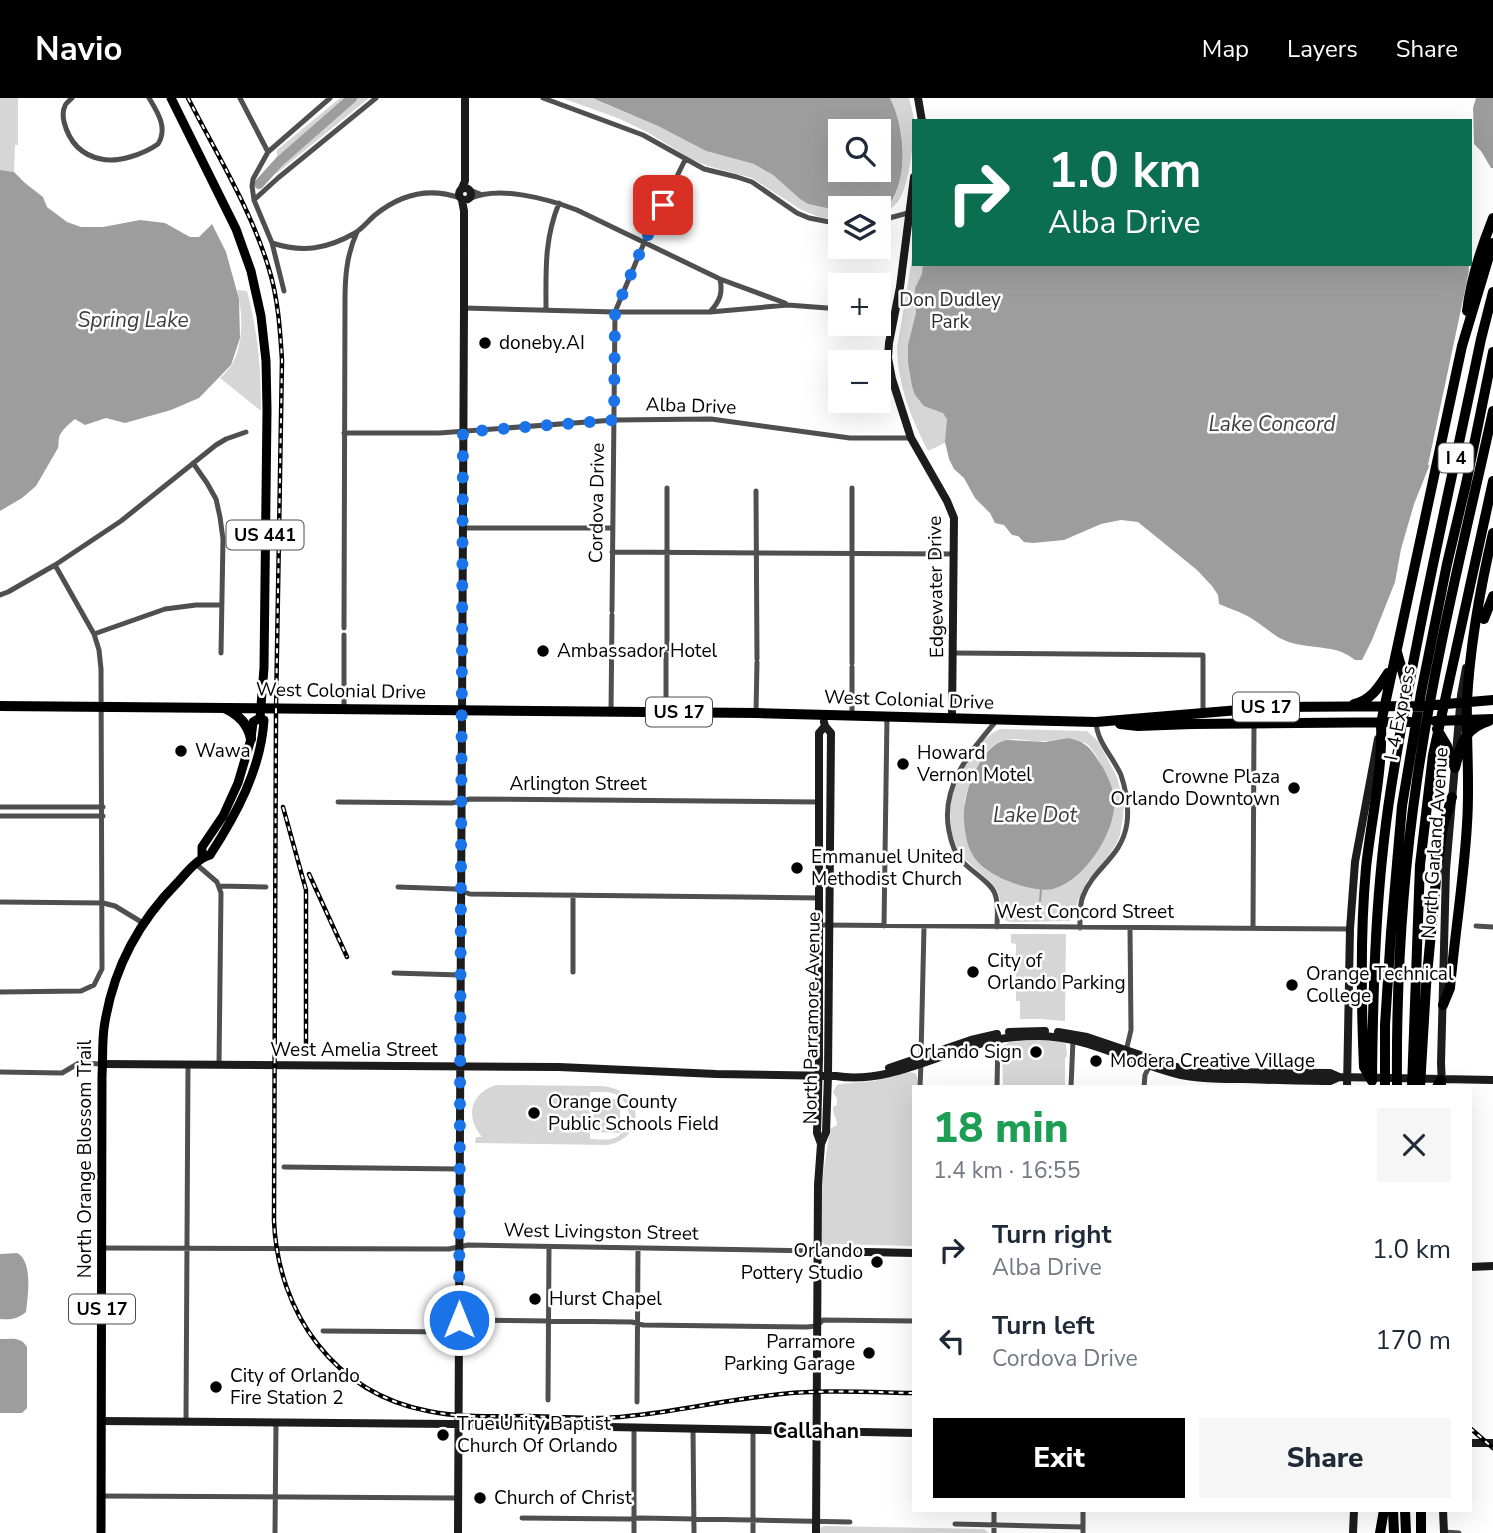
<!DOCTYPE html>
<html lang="en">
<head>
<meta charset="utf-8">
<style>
	:root { --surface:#fff; --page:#f6f6f7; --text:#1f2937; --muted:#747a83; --accent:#000 }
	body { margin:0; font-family:"Nunito Sans",sans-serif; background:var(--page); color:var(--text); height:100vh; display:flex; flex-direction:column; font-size:26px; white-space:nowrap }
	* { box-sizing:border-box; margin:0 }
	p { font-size:23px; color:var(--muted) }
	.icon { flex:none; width:38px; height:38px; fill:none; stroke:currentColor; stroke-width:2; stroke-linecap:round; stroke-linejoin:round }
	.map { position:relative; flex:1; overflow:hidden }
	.details { position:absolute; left:912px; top:987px; width:560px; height:427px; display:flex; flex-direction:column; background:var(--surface); border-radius:0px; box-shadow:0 7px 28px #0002 }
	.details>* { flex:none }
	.top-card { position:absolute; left:912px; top:21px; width:560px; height:147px; border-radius:0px; box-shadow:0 7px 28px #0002; background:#0b6e4f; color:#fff; overflow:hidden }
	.fabs { position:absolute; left:828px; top:21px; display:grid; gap:14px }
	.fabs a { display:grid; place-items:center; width:63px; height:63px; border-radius:0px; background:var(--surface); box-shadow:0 7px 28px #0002; font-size:35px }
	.pin { position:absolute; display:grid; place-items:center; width:60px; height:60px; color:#fff; margin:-30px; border-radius:14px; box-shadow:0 4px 10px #0006 }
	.me { position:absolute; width:77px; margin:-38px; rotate:0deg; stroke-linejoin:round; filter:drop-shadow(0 0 5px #0008) }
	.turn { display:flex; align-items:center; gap:24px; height:147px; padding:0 21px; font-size:32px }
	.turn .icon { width:91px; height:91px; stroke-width:2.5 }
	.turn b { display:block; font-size:49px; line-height:60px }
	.round { display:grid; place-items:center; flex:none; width:74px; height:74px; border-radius:0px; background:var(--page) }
	.headline { display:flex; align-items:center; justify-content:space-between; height:119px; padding:0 21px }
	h1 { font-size:42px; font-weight:800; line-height:52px; color:#1e9e55 }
	.primary-button { display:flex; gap:14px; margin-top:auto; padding:14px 21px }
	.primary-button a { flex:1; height:80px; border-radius:0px; background:var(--accent); color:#fff; font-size:28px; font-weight:800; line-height:80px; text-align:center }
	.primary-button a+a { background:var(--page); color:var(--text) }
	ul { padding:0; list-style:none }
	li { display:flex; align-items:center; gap:21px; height:91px; padding:0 21px }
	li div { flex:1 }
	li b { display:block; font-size:26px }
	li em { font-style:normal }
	header { display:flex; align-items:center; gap:42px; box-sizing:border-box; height:98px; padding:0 35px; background:var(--accent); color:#fff }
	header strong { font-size:33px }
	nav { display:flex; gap:38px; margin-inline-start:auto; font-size:24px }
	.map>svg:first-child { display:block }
</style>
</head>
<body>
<header>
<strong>Navio</strong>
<nav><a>Map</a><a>Layers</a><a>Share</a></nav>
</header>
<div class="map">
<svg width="1493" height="1435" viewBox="0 0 1493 1435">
	<rect width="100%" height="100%" fill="#fff"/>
	<path fill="#d6d6d6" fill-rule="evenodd" d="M 0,0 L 18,0 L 18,47 L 15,47 L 14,74 L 0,72 Z
		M 340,0 L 369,0 L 276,76 L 277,52 Z
		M 562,0 L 591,0 L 658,28 L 706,53 L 754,66 L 773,77 L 800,101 L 808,106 L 840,113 L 840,122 L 819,119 L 800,111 L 752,80 L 708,68 L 691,61 L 647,34 L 620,21 Z
		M 890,0 L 909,0 C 911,7 913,15 914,22 C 915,38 909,86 900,100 C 896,108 887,114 879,117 L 879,111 C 882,110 886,109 889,107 C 893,104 895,97 897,93 C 907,64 904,27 890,0 Z
		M 913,154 L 914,166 L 997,166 L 955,340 L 928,353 C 911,320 898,287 897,250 Z
		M 237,192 L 247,193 C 258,235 261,270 261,313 L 220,280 C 223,277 228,272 231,268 C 244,247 243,215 237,192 Z
		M 1000,631 L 1087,633 L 1098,643 L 1117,679 L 1124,706 L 1123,719 L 1120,737 L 1117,745 L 1105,763 L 1088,782 L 1078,803 L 1074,819 L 1070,823 L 1010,824 L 1002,821 C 998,813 1002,804 998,795 C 992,780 968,769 958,752 C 951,738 949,720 951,705 C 954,680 976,641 1000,631 ZM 1068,640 C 1073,642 1080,643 1085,645 C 1098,653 1108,683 1113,697 L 1034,790 L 1007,783 L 964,705 C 970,683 980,648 1006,642 C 1018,639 1033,645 1045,643 C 1053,643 1060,641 1068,640 Z
		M 1011,836 L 1066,836 L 1065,923 L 1040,921 L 1020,921 L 1020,903 L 1016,903 L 1016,846 L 1011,845 Z
		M 1036,942 L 1062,944 L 1066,946 L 1067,958 L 1065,960 L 1065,989 L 1003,989 L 1002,949 L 1009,944 Z
		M 909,974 L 915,975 L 917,978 L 918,989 L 914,989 L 913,1148 L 833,1146 L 830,1148 L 825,1147 L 821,1143 L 821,1091 L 830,1031 L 837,1027 C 837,1019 832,1016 833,1009 L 837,1007 L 837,1001 L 833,994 L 837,987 L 840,986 L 874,983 Z
		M 496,987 L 600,988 C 645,990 647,1039 608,1047 L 475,1045 L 476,1039 L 482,1039 C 465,1019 470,995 496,987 ZM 590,994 C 597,994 605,993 612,995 C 632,1001 635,1028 617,1039 C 609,1043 598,1041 590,1041 Z
		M 594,1001 L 620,1001 L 620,1035 L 593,1034 Z
		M 826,1428 L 984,1431 L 989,1435 L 819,1435 L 821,1429 Z"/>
	<path fill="#9d9d9d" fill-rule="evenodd" d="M 592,0 L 890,0 C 905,29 909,80 889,107 L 879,111 L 840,110 L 840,113 L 808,106 L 800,101 L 773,77 L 754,66 L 706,53 L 658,28 ZM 840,33 L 878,33 L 878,72 L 840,72 Z
		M 1476,0 L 1493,0 L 1493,70 L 1491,70 L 1481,53 L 1474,46 L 1473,10 Z
		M 0,72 L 14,74 L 25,85 L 43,99 L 47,109 L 67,124 L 81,129 L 103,129 L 140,122 L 165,125 L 190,139 L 199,139 L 212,126 L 226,154 L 239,201 L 240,240 L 231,267 L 199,300 L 171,312 L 125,325 L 106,320 L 85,327 L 75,321 C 70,325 60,333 59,340 C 58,344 59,347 58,350 L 36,388 L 22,400 L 0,413 Z
		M 923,166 L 1469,166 L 1467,230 L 1432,361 L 1414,406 L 1401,451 L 1395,484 L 1372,542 L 1362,562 L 1355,562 C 1338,547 1313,551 1292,545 C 1276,541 1267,530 1254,522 C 1244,515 1231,511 1219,506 L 1218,497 L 1212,488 L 1197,472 L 1138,424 L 1121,422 L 1101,426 L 1064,442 L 1033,445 L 1024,444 L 1018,438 L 1012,437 L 1004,427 L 995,425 L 990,415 L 975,400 L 964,380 L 954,371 L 949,361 L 945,344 L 947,321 L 943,315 L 924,308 L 915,297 L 912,288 L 908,264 L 908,247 L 916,215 L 915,190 L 922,176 Z
		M 1068,640 C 1086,644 1090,649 1100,665 C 1106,674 1112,687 1114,699 C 1118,732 1085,782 1053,791 C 1039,794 1013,786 1001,780 C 973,766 966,752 964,722 C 962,697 979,648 1006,642 L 1045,644 Z
		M 17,1155 C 33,1163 28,1198 26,1214 C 18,1221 10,1222 0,1221 L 0,1156 Z
		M 0,1241 C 10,1241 21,1238 27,1249 L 27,1310 L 22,1315 L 0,1315 Z"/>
	<path fill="#fff" d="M 1471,164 L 1471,230 L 1433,368 L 1428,367 Z"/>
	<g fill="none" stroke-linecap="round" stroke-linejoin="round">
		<path stroke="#9d9d9d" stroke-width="2" d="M 1040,803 L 1041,791"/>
		<path stroke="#9d9d9d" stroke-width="10" d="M 259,86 L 279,64 L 352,0"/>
		<path stroke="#4f4f4f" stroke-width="5" d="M 72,0 C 71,1 65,6 65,8 C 62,13 63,19 64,24 C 69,43 81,57 101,61 C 118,65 144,56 158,46 C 168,30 158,15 149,0
			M 240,0 L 268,54
			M 543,0 L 643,37 L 704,71 L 737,79 L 752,84 L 797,115 L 809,120 L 840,126
			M 470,92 L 480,96
			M 469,101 C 499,87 548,101 577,112 L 720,181 L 785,205
			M 254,102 L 278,80 L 376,0
			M 878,123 L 908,115
			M 272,145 C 303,155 327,151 355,135 C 362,131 368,123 375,117 C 401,96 429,89 460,100
			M 284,193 L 272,145 L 254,102 L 252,88 L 253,81 L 268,54 L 330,0
			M 464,210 L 615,214 L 710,214 L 788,207 L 840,211
			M 546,212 C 546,173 544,142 559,105
			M 710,214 C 720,203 723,195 720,181
			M 878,215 L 894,217
			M 344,335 L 439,335 L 614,322 L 711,321 L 850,340 L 911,340
			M 193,365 L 207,385 L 216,401 L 220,419 L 223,441 L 221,555
			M 852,390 L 852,565
			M 756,393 L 757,561
			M 462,430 L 612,430
			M 612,454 L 954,456
			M 0,497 L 8,494 L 55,467 L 121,423 L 216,347 L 226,341 L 246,334
			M 612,513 L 615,214 L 644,145 L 685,62
			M 344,530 L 345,202 C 345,177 347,156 357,134
			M 94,536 L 165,511 L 196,507 L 221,507
			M 667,551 L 667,390
			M 953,555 L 1203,557 L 1203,614
			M 666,556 L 666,601 L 669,614
			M 344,612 L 344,537
			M 611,614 L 612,517
			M 756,615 L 757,564
			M 852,617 L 852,569
			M 996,623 C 970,654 940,689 949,733 C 951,744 954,754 961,762 C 970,773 991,784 995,796 C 999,806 997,819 997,829
			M 338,704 L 452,705 L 470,701 L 819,704
			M 0,709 L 103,709
			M 0,718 L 103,718
			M 196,766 L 217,784 L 221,795 L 219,967
			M 219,788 L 266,789
			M 398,789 L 455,791 L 470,796 L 819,800
			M 573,797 L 573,874
			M 0,804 L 103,805 L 115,808 L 143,825
			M 819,827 L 1350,831
			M 884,828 L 887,618
			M 1476,828 L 1493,829
			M 1080,830 C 1080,819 1079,808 1083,798 C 1094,769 1122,760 1127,725 C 1129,709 1126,692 1121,677 C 1113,659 1097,644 1096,624
			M 1253,830 L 1254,625
			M 394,875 L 460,877
			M 0,894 L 81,893 L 94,887 L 102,871 L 101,571 L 99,552 L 94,536 L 55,467
			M 1126,953 L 1131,932 L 1130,830
			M 921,958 L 924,829
			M 0,974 L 62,975 L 79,965 L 102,966
			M 920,989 L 921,965
			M 997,989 L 998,939
			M 1071,989 L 1073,942
			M 1144,989 L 1145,977 L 1150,967
			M 284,1069 L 459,1071
			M 102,1150 L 449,1151 L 468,1147 L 817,1153
			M 459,1222 L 632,1224 L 643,1227 L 807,1229 L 816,1228 L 823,1222 L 914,1223
			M 323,1233 L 458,1234
			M 548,1302 L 549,1149
			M 637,1304 L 638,1150
			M 186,1324 L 188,966
			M 693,1330 L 694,1435
			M 101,1398 L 457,1400
			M 522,1420 L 627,1421 L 640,1420 L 850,1424
			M 955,1426 L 1083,1429
			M 1444,1434 L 1459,1435
			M 275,1435 L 276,1324
			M 634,1435 L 634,1330
			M 753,1435 L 753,1331
			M 994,1435 L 994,1412
			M 1083,1435 L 1083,1412"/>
		<path stroke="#1c1c1c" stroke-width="8" d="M 918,0 L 922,23
			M 914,79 L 900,189 L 889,245 L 888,260 L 892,281 L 911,340 L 947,403 L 954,420 L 952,620
			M459 96a6 6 0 1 1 12 0a6 6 0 1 1-12 0Z
			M 462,90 L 465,83 L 465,0
			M 1009,934 L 1045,933
			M 1058,934 L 1087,939 L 1176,969 L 1198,974 L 1330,975 L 1339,979 L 1493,982
			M 102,966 L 559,969 L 716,976 L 836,978 C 887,987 942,954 991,943 C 1006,939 1022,938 1038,938 C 1089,938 1133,966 1181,977 C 1202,981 1223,981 1245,981 C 1273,982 1301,983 1330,983 L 1339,979
			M 889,970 L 971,942 L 997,936
			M 1442,987 L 1441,965 L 1446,772 L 1461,597 L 1466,570
			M 1347,989 L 1350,831 L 1355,764 L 1378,641
			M 821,1046 L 817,1035 L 819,961 L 819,635 L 825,628 L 824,624
			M 817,1153 L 914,1155
			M 1470,1169 L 1493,1168
			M 101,1323 L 451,1326 L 914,1335
			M 1470,1345 L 1493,1345
			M 1443,1412 L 1444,1435
			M 458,1435 L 464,210 L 464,113 L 462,102
			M 816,1435 L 818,1087 L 821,1046 L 826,1034 L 828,978 L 831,635 L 825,628
			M 1353,1435 L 1354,1412"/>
		<path stroke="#000" stroke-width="9" d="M 202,759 L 202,749 L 223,718 L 238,685 L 251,641 L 253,624 L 260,620
			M 101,1435 L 102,978 C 103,962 102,946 104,930 C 112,874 138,824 178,784 C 187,774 197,761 210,757 C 236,717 261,671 264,622 L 260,620 L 264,570 L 267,312 L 266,263 L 261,218 L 251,173 L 236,131 L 171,0"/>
		<path stroke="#000" stroke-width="10" d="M 1467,213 C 1471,180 1481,150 1493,120
			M 1484,521 L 1493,498
			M 1397,554 L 1408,593
			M 1354,606 C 1371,602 1379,589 1388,575
			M 0,608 L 756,615 L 1096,624 L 1276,609 L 1423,608 L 1493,602
			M 224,610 C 238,616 248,626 251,641
			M 1435,623 L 1493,621
			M 1120,626 L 1138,628 L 1192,626 L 1410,624
			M 1437,631 L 1447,648 L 1455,670
			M 1455,670 C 1461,647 1463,631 1489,623
			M 1443,907 L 1450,890 C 1455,835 1464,780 1467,726 C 1470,685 1466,644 1467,603 C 1470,546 1480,491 1493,435
			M 1372,981 C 1373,884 1376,786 1391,690 C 1415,539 1450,390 1481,241 L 1493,194
			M 1372,983 L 1364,969 C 1361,902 1360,836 1366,770 C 1371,722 1383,673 1381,625 L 1462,248 L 1493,145
			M 1385,989 L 1385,927 L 1391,835 L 1402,708 L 1421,595 L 1447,466 L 1466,386 L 1493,254
			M 1397,989 C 1396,886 1402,784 1417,682 C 1435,558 1466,435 1493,313
			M 1412,989 L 1420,767 L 1433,657 L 1493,383
			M 1420,989 L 1426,888 L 1437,771 L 1443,728 L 1452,699
			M 1437,989 L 1441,982
			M 1393,1412 L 1394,1435
			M 1405,1412 L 1406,1435
			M 1421,1412 L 1421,1435
			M 1380,1435 L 1384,1412"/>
		<g stroke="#000" stroke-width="4.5">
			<path id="rail" d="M 188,0 C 216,55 251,111 269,171 C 278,200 280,231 282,262 L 276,611 L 274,1123 C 278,1215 334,1295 428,1313 C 460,1320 495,1318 528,1318 C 562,1319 596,1322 629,1318 C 675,1314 720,1303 765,1298 C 814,1291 864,1294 914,1295
				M 283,709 L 306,792 L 306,946
				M 309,776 L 347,859
				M 1470,1330 L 1493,1350"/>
		</g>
		<use href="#rail" stroke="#fff" stroke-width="2" stroke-dasharray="5" stroke-linecap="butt"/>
	</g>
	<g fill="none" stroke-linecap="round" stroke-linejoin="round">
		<path stroke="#1a73e8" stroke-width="12" stroke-dasharray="0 21.6" d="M 459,1222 L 463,334 L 614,322 L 615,214 L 644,145 L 663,107"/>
	</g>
	<g fill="#000" stroke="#fff" stroke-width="2.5">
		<circle cx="485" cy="245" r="7"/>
		<circle cx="543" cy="553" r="7"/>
		<circle cx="181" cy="653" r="7"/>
		<circle cx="903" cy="666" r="7"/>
		<circle cx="1294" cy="690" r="7"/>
		<circle cx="797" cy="770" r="7"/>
		<circle cx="973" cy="874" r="7"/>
		<circle cx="1292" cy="887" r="7"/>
		<circle cx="1036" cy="954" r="7"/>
		<circle cx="1096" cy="963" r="7"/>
		<circle cx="534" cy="1015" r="7"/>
		<circle cx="877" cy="1164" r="7"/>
		<circle cx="535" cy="1201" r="7"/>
		<circle cx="869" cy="1255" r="7"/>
		<circle cx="216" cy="1289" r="7"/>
		<circle cx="443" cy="1337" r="7"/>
		<circle cx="480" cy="1400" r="7"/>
	</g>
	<g text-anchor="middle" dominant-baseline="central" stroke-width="5" stroke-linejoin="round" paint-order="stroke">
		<g fill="#fff" stroke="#4c4c4c" stroke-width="2">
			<rect x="1438.5" y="345.5" width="35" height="29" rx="5"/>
			<rect x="226.5" y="422.5" width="77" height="29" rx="5"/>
			<rect x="1233" y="594.5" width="66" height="29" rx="5"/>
			<rect x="646" y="599.5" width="66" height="29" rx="5"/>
			<rect x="69" y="1196.5" width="66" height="29" rx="5"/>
		</g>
		<g font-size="18" font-weight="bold" fill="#000">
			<text x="1456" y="360">I 4</text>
			<text x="265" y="437">US 441</text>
			<text x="1266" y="609">US 17</text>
			<text x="679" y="614">US 17</text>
			<text x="102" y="1211">US 17</text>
		</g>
		<g font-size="19" fill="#2d2d2d" stroke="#fff">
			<text x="950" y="202">Don Dudley<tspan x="950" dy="22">Park</tspan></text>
		</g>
		<g font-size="19" fill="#000" stroke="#fff" text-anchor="start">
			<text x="499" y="245">doneby.AI</text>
			<text x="557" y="553">Ambassador Hotel</text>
			<text x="195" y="653">Wawa</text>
			<text x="917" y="655">Howard<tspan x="917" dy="22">Vernon Motel</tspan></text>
			<text x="1280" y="679" text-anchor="end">Crowne Plaza<tspan x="1280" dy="22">Orlando Downtown</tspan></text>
			<text x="811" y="759">Emmanuel United<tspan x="811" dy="22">Methodist Church</tspan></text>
			<text x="987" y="863">City of<tspan x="987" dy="22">Orlando Parking</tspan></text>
			<text x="1306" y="876">Orange Technical<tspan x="1306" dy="22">College</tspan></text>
			<text x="1022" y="954" text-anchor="end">Orlando Sign</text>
			<text x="1110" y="963">Modera Creative Village</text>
			<text x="548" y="1004">Orange County<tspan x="548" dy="22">Public Schools Field</tspan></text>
			<text x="863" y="1153" text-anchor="end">Orlando<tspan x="863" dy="22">Pottery Studio</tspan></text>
			<text x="549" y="1201">Hurst Chapel</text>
			<text x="855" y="1244" text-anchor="end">Parramore<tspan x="855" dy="22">Parking Garage</tspan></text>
			<text x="230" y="1278">City of Orlando<tspan x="230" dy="22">Fire Station 2</tspan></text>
			<text x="457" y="1326">True Unity Baptist<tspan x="457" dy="22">Church Of Orlando</tspan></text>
			<text x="494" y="1400">Church of Christ</text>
		</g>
		<g font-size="19" fill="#000" stroke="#fff">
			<text transform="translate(691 308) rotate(2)">Alba Drive</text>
			<text transform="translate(597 405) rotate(-89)">Cordova Drive</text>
			<text transform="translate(936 489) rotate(-91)">Edgewater Drive</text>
			<text transform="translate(341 593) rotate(1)">West Colonial Drive</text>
			<text transform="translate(909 602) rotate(2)">West Colonial Drive</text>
			<text transform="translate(1400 615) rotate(-79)">I-4 Express</text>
			<text x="578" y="686">Arlington Street</text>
			<text transform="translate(1435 745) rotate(-86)">North Garland Avenue</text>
			<text x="1085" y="814">West Concord Street</text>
			<text transform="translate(812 920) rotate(-89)">North Parramore Avenue</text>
			<text x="354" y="952">West Amelia Street</text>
			<text transform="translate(85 1061) rotate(-90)">North Orange Blossom Trail</text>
			<text transform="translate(601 1134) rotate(1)">West Livingston Street</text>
		</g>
		<g font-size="21" font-style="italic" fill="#3e3e3e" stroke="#fff">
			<text x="133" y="222">Spring Lake</text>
			<text x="1272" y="326">Lake Concord</text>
			<text x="1035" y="717">Lake Dot</text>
		</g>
		<g font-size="21" font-weight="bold" fill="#000" stroke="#fff">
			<text x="816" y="1333">Callahan</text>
		</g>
	</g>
</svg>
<div class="fabs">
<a><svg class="icon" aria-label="search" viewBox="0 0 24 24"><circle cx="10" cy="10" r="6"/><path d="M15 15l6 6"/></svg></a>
<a><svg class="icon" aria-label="layers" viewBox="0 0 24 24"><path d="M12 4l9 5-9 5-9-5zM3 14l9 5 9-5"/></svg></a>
<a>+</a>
<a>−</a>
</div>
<div class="pin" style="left:663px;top:107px;background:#d93025"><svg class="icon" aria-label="arrive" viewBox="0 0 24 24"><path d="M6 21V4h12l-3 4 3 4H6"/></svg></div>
<svg class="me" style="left:459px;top:1222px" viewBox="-20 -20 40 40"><circle r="17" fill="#1a73e8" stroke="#fff" stroke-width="3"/><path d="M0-11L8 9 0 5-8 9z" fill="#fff"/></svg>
<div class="top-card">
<div class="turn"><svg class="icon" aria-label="right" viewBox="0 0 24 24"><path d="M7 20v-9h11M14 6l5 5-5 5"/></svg><div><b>1.0 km</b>Alba Drive</div></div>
</div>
<section class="details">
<div class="headline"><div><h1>18 min</h1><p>1.4 km · 16:55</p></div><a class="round"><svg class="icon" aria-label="close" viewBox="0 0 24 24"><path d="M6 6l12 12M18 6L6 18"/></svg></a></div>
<ul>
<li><svg class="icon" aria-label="right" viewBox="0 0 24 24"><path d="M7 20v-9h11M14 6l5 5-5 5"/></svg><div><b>Turn right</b><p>Alba Drive</p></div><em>1.0 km</em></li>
<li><svg class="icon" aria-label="left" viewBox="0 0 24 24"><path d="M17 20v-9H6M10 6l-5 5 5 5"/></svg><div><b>Turn left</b><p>Cordova Drive</p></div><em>170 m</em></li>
</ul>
<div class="primary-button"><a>Exit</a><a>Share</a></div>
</section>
</div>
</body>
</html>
